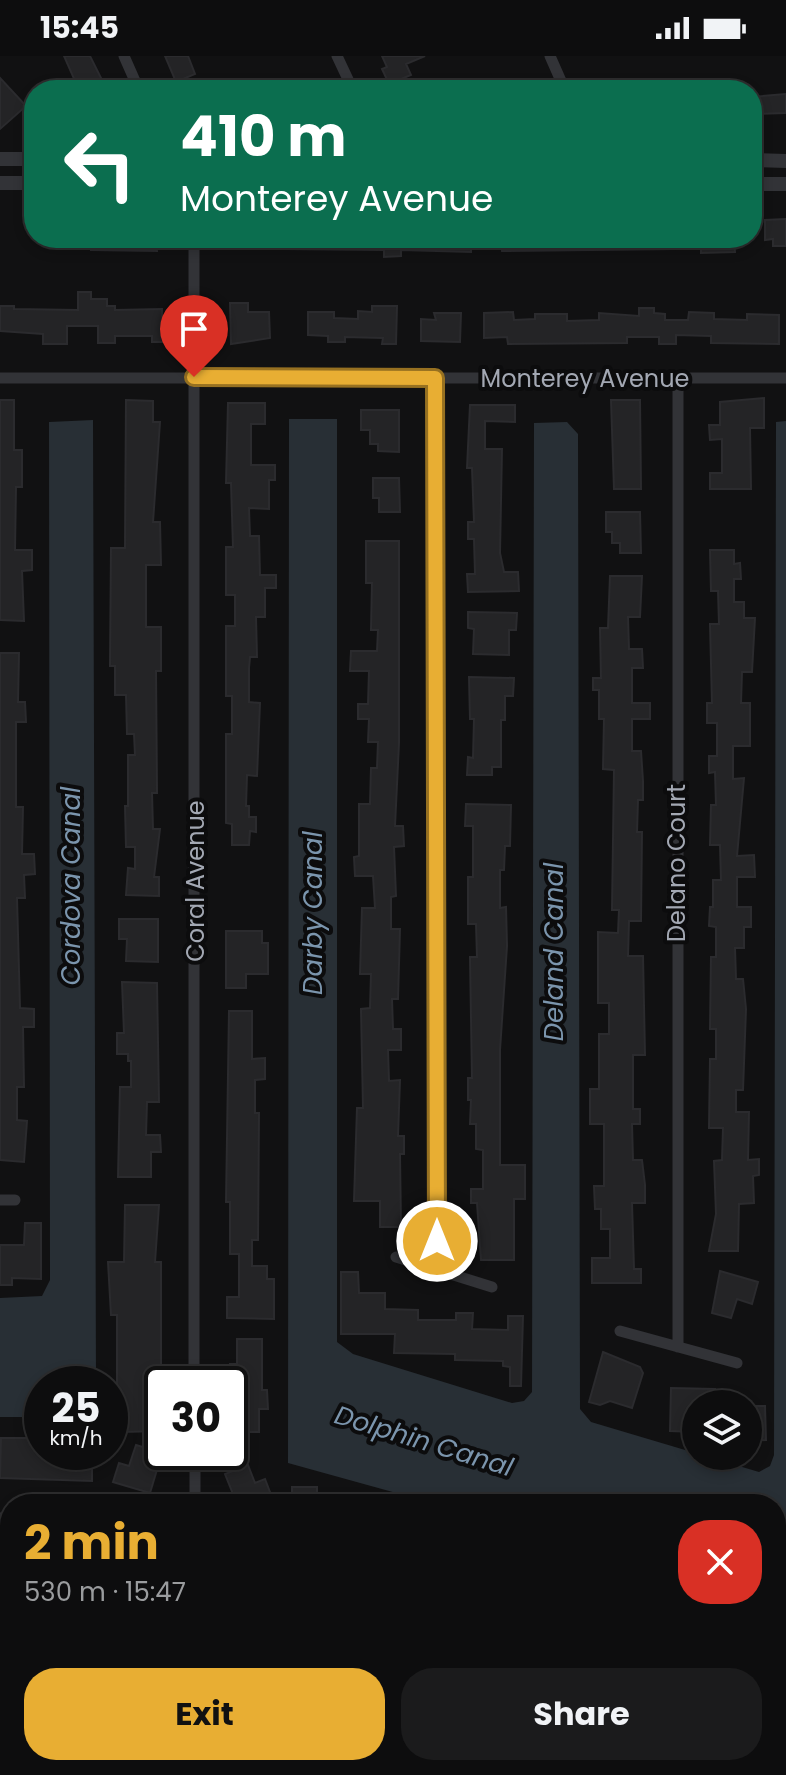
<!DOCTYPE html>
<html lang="en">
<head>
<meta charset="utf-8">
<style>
	:root { --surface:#0d0d0e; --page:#1b1b1c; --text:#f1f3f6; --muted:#9a9c9e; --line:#2d2d2e; --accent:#e8ae33 }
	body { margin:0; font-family:Poppins,sans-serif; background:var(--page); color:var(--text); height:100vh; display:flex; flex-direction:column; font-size:30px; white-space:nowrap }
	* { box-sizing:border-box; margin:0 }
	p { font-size:26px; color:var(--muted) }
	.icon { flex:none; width:44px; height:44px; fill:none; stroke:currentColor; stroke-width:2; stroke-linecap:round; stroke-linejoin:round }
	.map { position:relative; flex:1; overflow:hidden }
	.sheet { position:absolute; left:0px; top:1438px; width:786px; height:282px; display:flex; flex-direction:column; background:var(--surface); border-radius:32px 32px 0 0; box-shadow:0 4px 12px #0003,0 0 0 2px var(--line) }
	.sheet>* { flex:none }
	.guide { position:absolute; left:24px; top:24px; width:738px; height:168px; border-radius:32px; box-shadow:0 4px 12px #0003,0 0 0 2px var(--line); background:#0b6e4f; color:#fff; overflow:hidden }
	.tools { position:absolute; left:682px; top:1334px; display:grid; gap:16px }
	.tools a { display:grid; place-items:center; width:80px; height:80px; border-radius:50%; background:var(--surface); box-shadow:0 4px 12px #0003,0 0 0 2px var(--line); font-size:40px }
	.speed { position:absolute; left:24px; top:1310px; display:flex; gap:16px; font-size:40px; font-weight:700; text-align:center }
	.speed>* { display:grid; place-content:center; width:104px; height:104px; border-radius:50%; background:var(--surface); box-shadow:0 4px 12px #0003,0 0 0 2px var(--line); line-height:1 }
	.speed small { font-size:20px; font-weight:400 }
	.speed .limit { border:4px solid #111; border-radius:12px; background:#fff; color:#111 }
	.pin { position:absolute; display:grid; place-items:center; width:68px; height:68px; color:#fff; margin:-82px -34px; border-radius:50% 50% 50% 0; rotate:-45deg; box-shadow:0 0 8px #0007 }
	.pin .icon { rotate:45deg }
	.me { position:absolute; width:88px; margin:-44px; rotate:0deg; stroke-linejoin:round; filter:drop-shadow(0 0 6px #0008) }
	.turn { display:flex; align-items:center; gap:28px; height:168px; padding:0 24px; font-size:36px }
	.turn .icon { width:104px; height:104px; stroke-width:2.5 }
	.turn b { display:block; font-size:56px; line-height:68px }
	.round { display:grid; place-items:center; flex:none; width:84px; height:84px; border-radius:32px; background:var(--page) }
	.head { display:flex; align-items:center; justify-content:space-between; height:136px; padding:0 24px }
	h1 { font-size:48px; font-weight:700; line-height:60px; color:var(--accent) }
	.button { display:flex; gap:16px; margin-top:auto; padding:16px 24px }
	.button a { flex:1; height:92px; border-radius:32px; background:var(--accent); color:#111; font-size:32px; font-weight:700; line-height:92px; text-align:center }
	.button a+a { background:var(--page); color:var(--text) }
	.status { display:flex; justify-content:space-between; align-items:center; height:56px; padding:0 40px; background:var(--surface); direction:ltr }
	.status svg { height:22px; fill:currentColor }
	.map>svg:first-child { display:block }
</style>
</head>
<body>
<div class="status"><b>15:45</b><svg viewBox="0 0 49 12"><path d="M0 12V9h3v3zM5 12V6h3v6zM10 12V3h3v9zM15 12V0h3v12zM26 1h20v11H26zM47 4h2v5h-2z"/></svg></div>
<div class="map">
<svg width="786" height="1719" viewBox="0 0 786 1719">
	<rect width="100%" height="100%" fill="#111112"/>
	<path fill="#282f35" d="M 289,363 L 337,363 L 337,1286 L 353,1298 L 512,1347 L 524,1345 L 532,1336 L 534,367 L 567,366 L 578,378 L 580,1353 L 591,1366 L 759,1416 L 770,1410 L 774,1399 L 776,366 L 786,365 L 786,1556 L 776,1553 L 776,1448 L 436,1448 L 288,1407 Z
		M 93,364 L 96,1328 L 42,1328 L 42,1361 L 0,1361 L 0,1242 L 42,1240 L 50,1224 L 49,366 Z"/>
	<path fill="#242426" stroke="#2b2b2e" stroke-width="2" d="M 64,0 L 90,0 L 107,34 L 79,34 Z
		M 165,0 L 188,0 L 195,18 L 176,26 Z
		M 382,0 L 425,0 L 406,8 L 411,19 L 389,28 L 382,13 L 387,11 Z
		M 0,22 L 26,50 L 0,73 Z
		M 786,38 L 786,57 L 752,58 L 752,41 Z
		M 786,163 L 786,190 L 773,190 L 773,183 L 765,184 L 765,164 Z
		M 91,182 L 156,182 L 157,195 L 91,194 Z
		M 282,182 L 471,182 L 471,196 L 401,194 L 401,200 L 384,201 L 384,194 L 282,193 Z
		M 501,182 L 676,182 L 676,193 L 502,195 Z
		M 701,182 L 734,182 L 735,196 L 701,197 Z
		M 78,236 L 91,236 L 91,243 L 107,243 L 107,250 L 115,250 L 115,254 L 162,253 L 162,262 L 168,261 L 169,286 L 152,286 L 152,280 L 115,280 L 115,287 L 98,287 L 98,270 L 67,270 L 67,288 L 43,288 L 43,278 L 0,275 L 0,250 L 14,250 L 14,253 L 78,254 Z
		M 230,247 L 248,247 L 248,256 L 269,256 L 270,282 L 231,288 Z
		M 372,250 L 397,250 L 396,288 L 382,288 L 383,282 L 345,281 L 345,286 L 328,286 L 328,280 L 308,279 L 308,256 L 334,256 L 334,262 L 358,263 L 358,255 L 372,256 Z
		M 639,252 L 654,252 L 654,257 L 665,258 L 665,264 L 688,264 L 689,256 L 714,257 L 714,263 L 747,264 L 747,258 L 779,259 L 779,288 L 711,287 L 711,280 L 676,279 L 676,288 L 659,288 L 659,281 L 627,281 L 627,287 L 508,288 L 507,281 L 484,282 L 484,257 L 513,256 L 514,264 L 535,263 L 535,258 L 567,258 L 567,265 L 599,264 L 599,257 L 639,260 Z
		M 434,257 L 461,257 L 460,286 L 421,285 L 421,263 L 436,264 Z
		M 764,342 L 764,372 L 750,372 L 751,433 L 710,433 L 710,417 L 722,417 L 722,383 L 710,384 L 709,369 L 720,369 L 720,346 Z
		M 0,344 L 14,344 L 14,394 L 22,394 L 22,431 L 16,431 L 15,494 L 32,494 L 32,514 L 22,515 L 24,565 L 0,564 Z
		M 126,344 L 153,345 L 153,366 L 160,366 L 153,466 L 160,466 L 161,509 L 146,509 L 146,571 L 161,571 L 161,615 L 156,615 L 157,737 L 152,737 L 153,773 L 160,773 L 154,821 L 159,821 L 159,840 L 126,839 L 128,812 L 135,813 L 135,791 L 126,791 L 125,750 L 128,750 L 128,699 L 135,699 L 134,678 L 127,678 L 126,639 L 115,639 L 115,610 L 110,610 L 111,492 L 125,492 Z
		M 611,344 L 640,344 L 641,433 L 614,433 Z
		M 228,347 L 265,347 L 265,368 L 251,368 L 251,409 L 275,409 L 275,424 L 269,424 L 269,453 L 249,452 L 250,480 L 259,480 L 260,519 L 276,519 L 276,532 L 265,532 L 265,561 L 256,561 L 257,601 L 250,601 L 249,612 L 249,646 L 260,647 L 257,720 L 247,719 L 246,750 L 249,750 L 249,761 L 256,761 L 256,776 L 250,775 L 249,789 L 232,789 L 232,768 L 226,767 L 226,678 L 232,678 L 232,640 L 226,640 L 226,570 L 235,570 L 235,539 L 226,539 L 226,491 L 233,491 L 231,427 L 226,427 Z
		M 470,349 L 515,349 L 515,366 L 485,365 L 485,393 L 502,393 L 500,497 L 504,516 L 518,516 L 519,535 L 468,536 L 467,518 L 475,518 L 474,483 L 468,483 L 468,466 L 474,466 L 472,412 L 467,412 Z
		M 361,354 L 399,354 L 399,396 L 378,395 L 378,388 L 370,388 L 370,374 L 361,374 Z
		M 373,422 L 399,422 L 400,456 L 379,456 L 379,442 L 373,442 Z
		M 606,456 L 640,456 L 641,497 L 620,497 L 620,487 L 612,487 L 612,476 L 606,476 Z
		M 366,485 L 399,485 L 399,687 L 395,770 L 403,770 L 404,790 L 394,791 L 396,840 L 391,841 L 391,873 L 400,873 L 398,943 L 392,943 L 393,973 L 401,973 L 401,994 L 388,994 L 389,1025 L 400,1024 L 398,1080 L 404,1080 L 404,1098 L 400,1098 L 401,1171 L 380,1171 L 380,1145 L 354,1145 L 357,1052 L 363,1052 L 361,953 L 370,952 L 371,918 L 360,918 L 362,852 L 375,852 L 373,820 L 355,820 L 354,801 L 359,800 L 359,748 L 370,748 L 371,712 L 377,712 L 378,686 L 368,686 L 369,663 L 358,663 L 358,648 L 368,648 L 369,615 L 350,615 L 351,595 L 377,595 L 378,574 L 371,574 L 372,527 L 366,527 Z
		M 710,494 L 734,494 L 734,508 L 740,507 L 741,523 L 734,523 L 734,546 L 744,546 L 744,562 L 755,562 L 752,616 L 742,616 L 741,647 L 750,647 L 750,690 L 733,690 L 733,723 L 744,722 L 737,800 L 754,799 L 755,821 L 737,821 L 737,851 L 751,851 L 751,871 L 744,871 L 744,892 L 735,892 L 736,923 L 743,923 L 746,953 L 743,1034 L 736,1034 L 736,1056 L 749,1056 L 748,1104 L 759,1103 L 759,1119 L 753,1120 L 754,1147 L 739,1148 L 738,1195 L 709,1195 L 716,1158 L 714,1105 L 722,1104 L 723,1072 L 709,1072 L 710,1003 L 716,1003 L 716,973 L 710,973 L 711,901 L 716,901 L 716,871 L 709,870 L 710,851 L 713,851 L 713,824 L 721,824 L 720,789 L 710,789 L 711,749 L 716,749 L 715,716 L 709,717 L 709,700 L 717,700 L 717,667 L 707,667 L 707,647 L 712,647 L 710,568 L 719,568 L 718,535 L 711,535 Z
		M 610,520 L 642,520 L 640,561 L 628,561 L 629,593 L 642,593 L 643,612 L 632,612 L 632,647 L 650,647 L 650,663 L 632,663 L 632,695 L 641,695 L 643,725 L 643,744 L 638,744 L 637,776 L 642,776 L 641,865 L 629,865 L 628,900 L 643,900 L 645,999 L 633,999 L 633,1053 L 640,1053 L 640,1068 L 632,1068 L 633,1104 L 642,1104 L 645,1129 L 645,1147 L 632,1147 L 634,1213 L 641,1213 L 641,1227 L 592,1227 L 592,1202 L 610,1202 L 610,1173 L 601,1173 L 601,1153 L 595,1153 L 594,1130 L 604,1130 L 604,1068 L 590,1068 L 590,1033 L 599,1033 L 599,978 L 609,978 L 609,947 L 598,947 L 598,876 L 618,877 L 619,854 L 612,854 L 614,714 L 603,713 L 604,663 L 599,663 L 599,634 L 593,634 L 593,622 L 601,622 L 600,572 L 608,572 Z
		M 468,556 L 517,557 L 516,574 L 509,574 L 509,599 L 473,598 L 474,573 L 468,572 Z
		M 0,597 L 19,597 L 18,646 L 25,646 L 26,666 L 16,666 L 16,751 L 23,751 L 22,798 L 34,798 L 35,818 L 24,819 L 25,842 L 17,842 L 20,952 L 34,953 L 34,971 L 23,971 L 24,1031 L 17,1031 L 17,1064 L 27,1065 L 24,1106 L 0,1104 Z
		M 469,621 L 514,622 L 513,640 L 505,640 L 505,664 L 501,664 L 501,711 L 492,711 L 492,719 L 467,719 L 468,701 L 473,702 L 474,663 L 470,663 Z
		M 466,748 L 511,749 L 510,790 L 505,790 L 504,814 L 500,814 L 500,852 L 506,851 L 507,890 L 500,994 L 500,1109 L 525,1109 L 525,1143 L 514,1143 L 514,1204 L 481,1204 L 477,1147 L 471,1147 L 471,1133 L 483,1133 L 483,1094 L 476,1093 L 476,1068 L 470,1068 L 471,1044 L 468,1044 L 468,1022 L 472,1022 L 470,901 L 477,901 L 476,868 L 468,868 L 468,821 L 473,821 L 473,770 L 465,770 Z
		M 119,863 L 158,863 L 158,906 L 126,905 L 127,883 L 119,883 Z
		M 226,875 L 262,875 L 262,887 L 268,887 L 268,918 L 246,918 L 246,932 L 226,932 Z
		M 122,926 L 157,927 L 159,1046 L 147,1046 L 146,1079 L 160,1079 L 161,1096 L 151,1096 L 151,1121 L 118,1121 L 120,1031 L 131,1031 L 131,1005 L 128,1005 L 128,998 L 117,998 L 117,977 L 124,977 Z
		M 229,955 L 252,955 L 252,1003 L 265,1002 L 265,1023 L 255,1024 L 255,1057 L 259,1057 L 258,1184 L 252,1184 L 252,1210 L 267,1210 L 267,1223 L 274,1223 L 274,1263 L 227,1262 L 227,1241 L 239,1241 L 239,1198 L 230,1198 L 230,1146 L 226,1146 Z
		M 125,1149 L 159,1149 L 155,1206 L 161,1206 L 161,1325 L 151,1325 L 152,1351 L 159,1351 L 159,1375 L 123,1376 L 122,1345 L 117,1345 L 117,1259 L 111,1259 L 108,1206 L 124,1206 Z
		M 25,1167 L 41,1167 L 41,1223 L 12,1222 L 12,1229 L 0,1229 L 0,1189 L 24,1189 Z
		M 720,1215 L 758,1226 L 752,1248 L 737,1243 L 731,1262 L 712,1257 Z
		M 341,1216 L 358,1216 L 359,1237 L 385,1237 L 385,1253 L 418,1254 L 418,1264 L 456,1264 L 456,1257 L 473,1257 L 472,1273 L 508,1274 L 508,1260 L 523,1260 L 521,1330 L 510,1330 L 510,1311 L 503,1310 L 503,1305 L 455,1304 L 455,1298 L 394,1297 L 395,1278 L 341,1278 Z
		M 237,1283 L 262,1283 L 262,1334 L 267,1334 L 268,1353 L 259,1353 L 259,1376 L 230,1376 L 230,1308 L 237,1308 Z
		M 603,1296 L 640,1311 L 643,1317 L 632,1352 L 610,1345 L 600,1349 L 589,1346 Z
		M 671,1332 L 715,1333 L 715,1348 L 696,1348 L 696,1376 L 670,1375 Z
		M 748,1350 L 765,1350 L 766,1384 L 748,1385 Z
		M 1,1382 L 42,1382 L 41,1401 L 92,1402 L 92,1425 L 0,1422 Z
		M 136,1389 L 162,1397 L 150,1437 L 113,1426 L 119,1407 L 129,1410 Z
		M 248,1409 L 255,1427 L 265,1423 L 273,1444 L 264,1448 L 237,1448 L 225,1418 Z
		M 292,1431 L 317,1431 L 317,1437 L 333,1437 L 333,1448 L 292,1448 Z"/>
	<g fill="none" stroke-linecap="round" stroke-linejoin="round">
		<path stroke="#323337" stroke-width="11" d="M 124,0 L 139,34
			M 337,0 L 353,34
			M 550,0 L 565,34
			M 194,182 L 194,1328
			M 0,322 L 786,322
			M 435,322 L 437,1216
			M 678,322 L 678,1291
			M 0,1144 L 15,1144
			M 396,1201 L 492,1231
			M 620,1275 L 737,1307
			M 195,1396 L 195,1448
			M 0,1462 L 10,1462
			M 0,1652 L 10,1652
			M 776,1655 L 786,1657
			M 296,1710 L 325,1719"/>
		<path stroke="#323337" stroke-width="14" d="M 0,103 L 34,103
			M 752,104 L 786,105
			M 0,127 L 34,127
			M 752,128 L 786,128"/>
	</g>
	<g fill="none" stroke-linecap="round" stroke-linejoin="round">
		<g stroke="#977121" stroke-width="20">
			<path id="route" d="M 194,321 L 435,322 L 437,1185"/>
		</g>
		<use href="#route" stroke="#e8ae33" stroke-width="14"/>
	</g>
	<g text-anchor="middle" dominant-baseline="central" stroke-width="8" stroke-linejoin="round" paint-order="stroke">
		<g font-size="24" fill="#a3a8b3" stroke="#0c0c0d">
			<text x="585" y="322">Monterey Avenue</text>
			<text transform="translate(676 807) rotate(-90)">Delano Court</text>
			<text transform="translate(195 825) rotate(-90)">Coral Avenue</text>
		</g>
		<g font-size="26" font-style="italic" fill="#7b95ad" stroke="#0c0c0d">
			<text transform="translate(71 830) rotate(-90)">Cordova Canal</text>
			<text transform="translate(313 857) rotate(-90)">Darby Canal</text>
			<text transform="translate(554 896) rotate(-90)">Deland Canal</text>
			<text transform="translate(424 1385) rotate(17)">Dolphin Canal</text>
		</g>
	</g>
</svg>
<div class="tools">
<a><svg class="icon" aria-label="layers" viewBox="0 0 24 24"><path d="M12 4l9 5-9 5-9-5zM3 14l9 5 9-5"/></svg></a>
</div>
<div class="speed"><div>25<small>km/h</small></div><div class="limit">30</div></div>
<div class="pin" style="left:194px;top:321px;background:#d93025"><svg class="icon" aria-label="arrive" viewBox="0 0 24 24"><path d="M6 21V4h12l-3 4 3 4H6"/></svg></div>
<svg class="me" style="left:437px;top:1185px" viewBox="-20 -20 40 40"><circle r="17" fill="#e8ae33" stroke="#fff" stroke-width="3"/><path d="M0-11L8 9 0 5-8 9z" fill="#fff"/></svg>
<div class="guide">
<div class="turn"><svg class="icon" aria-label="left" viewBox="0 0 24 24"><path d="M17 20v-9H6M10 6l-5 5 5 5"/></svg><div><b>410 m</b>Monterey Avenue</div></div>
</div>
<section class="sheet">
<div class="head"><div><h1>2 min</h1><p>530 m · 15:47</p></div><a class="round" style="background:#d93025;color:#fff"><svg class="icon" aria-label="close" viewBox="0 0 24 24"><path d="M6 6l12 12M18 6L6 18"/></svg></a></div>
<div class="button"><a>Exit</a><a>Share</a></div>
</section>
</div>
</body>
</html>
